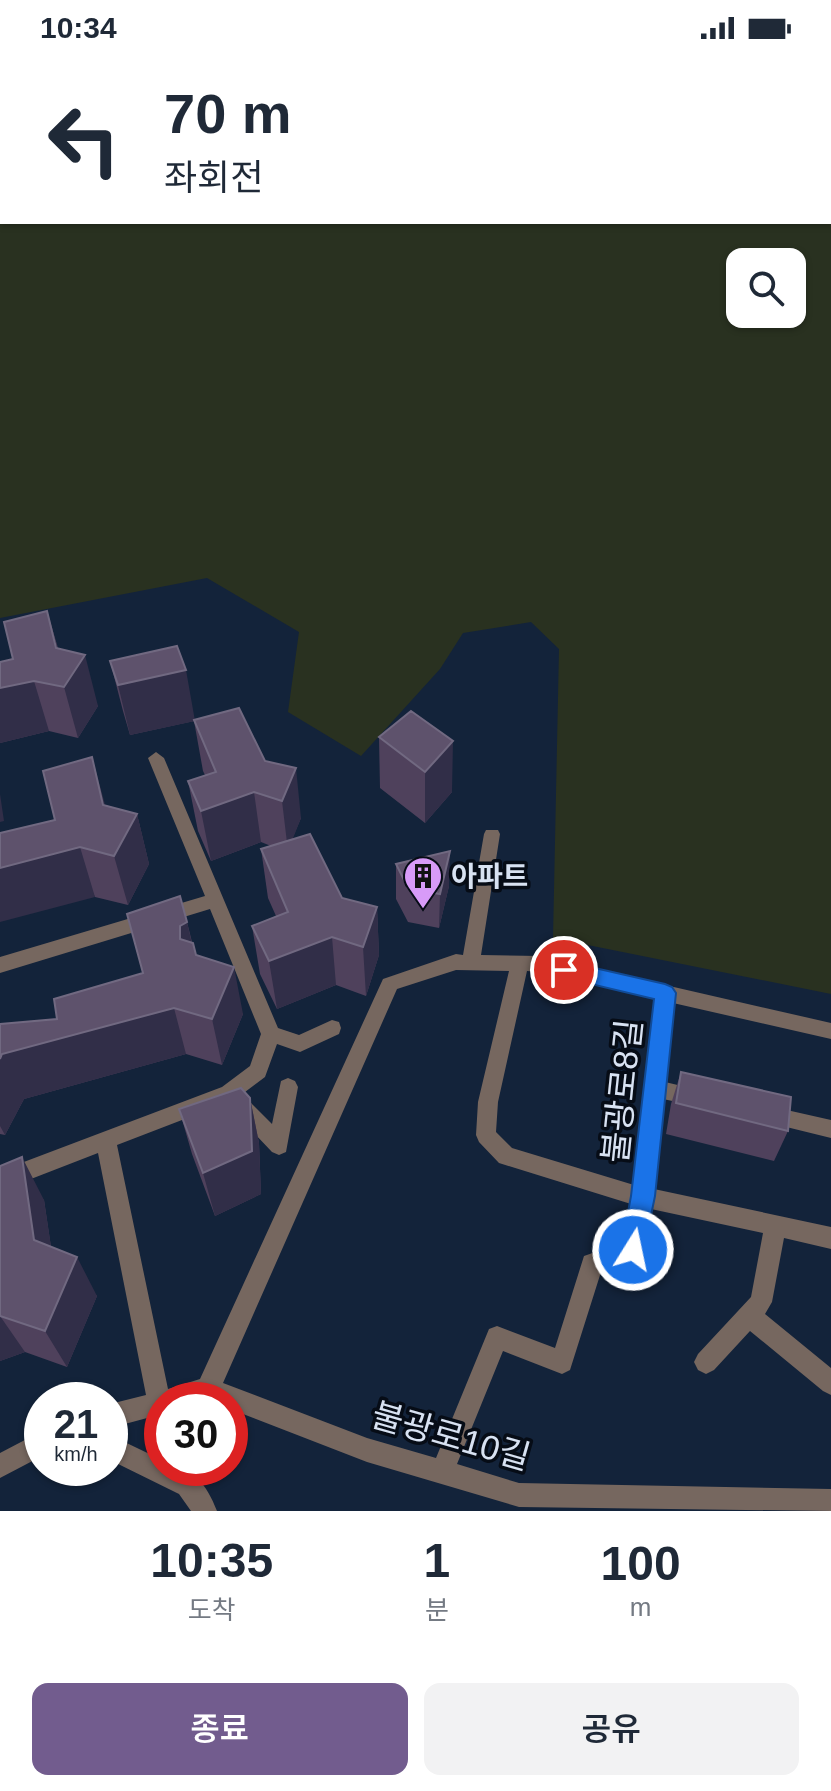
<!DOCTYPE html>
<html lang="ko">
<head>
<meta charset="utf-8">
<style>
	:root { --surface:#fff; --page:#f2f2f3; --text:#1f2937; --muted:#747a83; --accent:#725c8e }
	body { margin:0; font-family:Helvetica,"Noto Sans KR",sans-serif; background:var(--page); color:var(--text); height:100vh; display:flex; flex-direction:column; font-size:30px; white-space:nowrap }
	* { box-sizing:border-box; margin:0 }
	p { font-size:26px; color:var(--muted) }
	.icon { flex:none; width:44px; height:44px; fill:none; stroke:currentColor; stroke-width:2; stroke-linecap:round; stroke-linejoin:round }
	.map { position:relative; height:1455px; overflow:hidden }
	.drawer { display:flex; flex-direction:column; background:var(--surface); flex:1 }
	.drawer>* { flex:none }
	.top-card { position:absolute; left:0px; top:0px; width:832px; height:168px; box-shadow:0 2px 6px #0004; background:#fff; color:var(--text); overflow:hidden }
	.buttons { position:absolute; left:726px; top:192px; display:grid; gap:16px }
	.buttons a { display:grid; place-items:center; width:80px; height:80px; border-radius:16px; background:var(--surface); box-shadow:0 2px 6px #0004; font-size:40px }
	.speed { position:absolute; left:24px; top:1326px; display:flex; gap:16px; font-size:40px; font-weight:700; text-align:center }
	.speed>* { display:grid; place-content:center; width:104px; height:104px; border-radius:50%; background:var(--surface); box-shadow:0 2px 6px #0004; line-height:1 }
	.speed small { font-size:20px; font-weight:400 }
	.speed .limit { border:12px solid #d22; background:#fff; color:#111 }
	.pin { position:absolute; display:grid; place-items:center; width:68px; height:68px; color:#fff; margin:-34px; border:4px solid #fff; border-radius:50%; box-shadow:0 2px 8px #0007 }
	.me { position:absolute; width:88px; margin:-44px; rotate:10deg; stroke-linejoin:round; filter:drop-shadow(0 0 6px #0008) }
	.turn { display:flex; align-items:center; gap:28px; height:168px; padding:0 32px; font-size:36px }
	.turn .icon { width:104px; height:104px; stroke-width:2.5 }
	.turn b { display:block; font-size:56px; line-height:68px }
	.eta { display:flex; justify-content:space-evenly; align-items:center; height:136px; text-align:center }
	.eta b { font-size:48px; font-weight:600; line-height:56px }
	.cta { display:flex; gap:16px; margin-top:auto; padding:16px 32px }
	.cta a { flex:1; height:92px; border-radius:16px; background:var(--accent); color:#fff; font-size:32px; font-weight:600; line-height:92px; text-align:center }
	.cta a+a { background:var(--page); color:var(--text) }
	.status { display:flex; justify-content:space-between; align-items:center; height:56px; padding:0 40px; background:var(--surface); direction:ltr }
	.status svg { height:22px; fill:currentColor }
	.map>svg:first-child { display:block }
</style>
</head>
<body>
<div class="status"><b>10:34</b><svg viewBox="0 0 49 12"><path d="M0 12V9h3v3zM5 12V6h3v6zM10 12V3h3v9zM15 12V0h3v12zM26 1h20v11H26zM47 4h2v5h-2z"/></svg></div>
<div class="map">
<svg width="831" height="1455" viewBox="0 0 831 1455">
	<rect width="100%" height="100%" fill="#13233a"/>
	<path fill="#293120" fill-rule="evenodd" d="M 0,0 L 831,0 L 831,938 L 553,882 L 559,593 L 531,566 L 463,577 L 440,613 L 361,700 L 288,656 L 299,576 L 207,522 L 0,562 ZM 2,2 L 830,2 L 830,166 L 2,166 ZM 740,206 L 792,206 L 792,258 L 740,258 Z"/>
	<g fill="none" stroke-linecap="round" stroke-linejoin="round">
		<path fill="#76675f" fill-rule="evenodd" d="M 156,696 L 164,702 L 278,972 L 299,979 L 332,964 L 339,966 L 341,972 L 339,978 L 300,996 L 277,988 L 265,1021 L 237,1042 L 248,1044 L 272,1068 L 281,1025 L 288,1022 L 295,1025 L 298,1031 L 286,1096 L 279,1099 L 272,1096 L 234,1056 L 231,1050 L 234,1044 L 117,1089 L 168,1333 L 200,1323 L 383,923 L 456,898 L 463,899 L 484,778 L 486,774 L 498,774 L 500,778 L 481,899 L 539,900 L 831,967 L 831,983 L 673,947 L 665,1026 L 703,1035 L 706,1041 L 703,1047 L 696,1050 L 663,1043 L 654,1133 L 831,1171 L 831,1193 L 784,1182 L 772,1246 L 765,1258 L 831,1312 L 831,1339 L 823,1335 L 750,1275 L 714,1314 L 706,1318 L 698,1314 L 694,1306 L 698,1298 L 751,1241 L 763,1177 L 651,1153 L 641,1202 L 601,1216 L 570,1314 L 562,1318 L 503,1295 L 457,1408 L 519,1427 L 831,1433 L 831,1455 L 519,1451 L 367,1406 L 230,1353 L 230,1344 L 162,1344 L 162,1358 L 110,1372 L 110,1348 L 146,1339 L 98,1097 L 0,1135 L 0,1115 L 222,1031 L 250,1010 L 261,978 L 210,853 L 0,917 L 0,901 L 205,840 L 148,702 ZM 456,914 L 509,915 L 478,1046 L 476,1079 L 479,1086 L 499,1107 L 631,1148 L 624,1186 L 584,1200 L 555,1292 L 497,1270 L 489,1273 L 436,1402 L 367,1382 L 223,1327 L 397,933 ZM 527,915 L 539,916 L 655,942 L 634,1129 L 512,1092 L 496,1076 L 498,1046 Z
			M 769,1050 L 831,1064 L 831,1082 L 762,1065 L 759,1059 L 762,1053 Z
			M 42,1375 L 42,1400 L 0,1422 L 0,1397 Z
			M 110,1379 L 162,1404 L 162,1412 C 194,1412 206,1427 217,1455 L 191,1455 L 179,1438 L 110,1404 Z"/>
	</g>
	<path fill="#4f415c" d="M 47,555 L 58,592 L 98,650 L 78,682 L 49,675 L 0,687 L 0,606 L 13,603 Z
		M 110,605 L 195,664 L 265,705 L 301,762 L 292,783 L 342,842 L 377,851 L 379,899 L 366,940 L 336,929 L 277,953 L 260,918 L 252,870 L 276,860 L 268,842 L 261,793 L 271,790 L 261,786 L 211,805 L 198,775 L 188,725 L 205,719 L 203,715 L 194,665 L 130,679 L 123,655 Z
		M 379,681 L 452,736 L 425,767 L 380,732 Z
		M 105,749 L 137,758 L 149,808 L 128,849 L 95,841 L 55,764 Z
		M 396,808 L 449,830 L 439,872 L 408,866 L 396,843 Z
		M 187,866 L 192,886 L 196,899 L 243,958 L 222,1009 L 186,998 L 24,1043 L 5,1079 L 0,1078 L 0,968 L 57,963 L 143,917 Z
		M 681,1016 L 788,1075 L 774,1105 L 666,1078 L 671,1048 Z
		M 250,1042 L 259,1087 L 261,1138 L 215,1160 L 192,1098 L 179,1053 Z
		M 0,1110 L 44,1144 L 51,1191 L 97,1240 L 67,1311 L 25,1296 L 0,1305 Z"/>
	<path fill="#312e48" d="M 47,555 L 61,605 L 85,599 L 98,650 L 78,682 L 64,631 Z
		M 186,614 L 195,665 L 130,679 L 118,629 Z
		M 34,625 L 49,675 L 0,687 L 0,632 Z
		M 453,685 L 452,736 L 425,767 L 425,716 Z
		M 92,701 L 106,752 L 137,758 L 149,808 L 128,849 L 114,800 Z
		M 296,712 L 301,762 L 288,795 L 282,745 Z
		M 254,736 L 261,786 L 211,805 L 201,755 Z
		M 0,738 L 4,765 L 0,766 Z
		M 80,791 L 95,841 L 0,866 L 0,812 Z
		M 450,795 L 449,830 L 439,872 L 440,838 Z
		M 377,851 L 379,899 L 366,940 L 363,891 Z
		M 187,866 L 198,914 L 180,883 L 180,870 Z
		M 332,881 L 336,929 L 277,953 L 269,905 Z
		M 234,911 L 243,958 L 222,1009 L 212,963 Z
		M 174,952 L 186,998 L 24,1043 L 5,1079 L 0,1070 L 0,1003 L 2,998 Z
		M 250,1042 L 259,1087 L 261,1138 L 215,1160 L 203,1117 Z
		M 22,1101 L 44,1144 L 56,1224 L 34,1184 Z
		M 77,1201 L 97,1240 L 67,1311 L 45,1275 Z
		M 0,1260 L 25,1296 L 0,1305 Z"/>
	<path fill="#5e526c" stroke="#716981" stroke-width="2" d="M 47,555 L 56,592 L 85,599 L 64,631 L 34,625 L 0,632 L 0,606 L 13,603 L 4,566 Z
		M 177,590 L 186,614 L 118,629 L 110,605 Z
		M 239,652 L 265,705 L 296,712 L 282,745 L 254,736 L 201,755 L 188,725 L 216,716 L 194,664 Z
		M 411,655 L 453,685 L 425,716 L 379,681 Z
		M 92,701 L 103,749 L 137,758 L 114,800 L 80,791 L 0,812 L 0,777 L 55,764 L 43,715 Z
		M 310,778 L 342,842 L 377,851 L 363,891 L 332,881 L 269,905 L 252,870 L 288,856 L 261,793 Z
		M 450,795 L 440,838 L 408,832 L 396,808 Z
		M 180,840 L 187,866 L 180,870 L 180,883 L 193,887 L 196,899 L 234,911 L 212,963 L 174,952 L 2,998 L 0,1003 L 0,968 L 57,963 L 54,943 L 143,917 L 127,858 Z
		M 681,1016 L 791,1041 L 788,1075 L 676,1047 Z
		M 241,1032 L 250,1042 L 252,1095 L 203,1117 L 179,1053 Z
		M 22,1101 L 34,1184 L 77,1201 L 45,1275 L 0,1260 L 0,1110 Z"/>
	<path fill="#1a73e8" stroke="#114b97" stroke-width="2" d="M 564,905 L 665,928 L 672,931 L 676,937 L 655,1140 L 642,1203 L 633,1206 L 625,1203 L 621,1194 L 631,1140 L 654,943 L 557,920 L 554,914 L 557,908 Z"/>
	<defs>
		<g id="building-pin" transform="scale(2)"><path d="M0 17L-7.5 6A9.5 9.5 0 1 1 7.5 6Z" fill="#d89bf8" stroke="#060c16"/><path d="M-4-6H4V6H1V3H-1V6H-4ZM-2.5-4.3h1.7v1.8h-1.7ZM.8-4.3h1.7v1.8H.8ZM-2.5-1h1.7V.8h-1.7ZM.8-1h1.7V.8H.8Z" fill="#111"/></g>
	</defs>
	<g fill-rule="evenodd">
		<use href="#building-pin" x="423" y="820"/>
	</g>
	<g text-anchor="middle" dominant-baseline="central" stroke-width="7" stroke-linejoin="round" paint-order="stroke">
		<g font-size="28" font-weight="bold" fill="#d8e2f2" stroke="#060c16" text-anchor="start">
			<text x="451" y="820">아파트</text>
		</g>
		<g font-size="34" fill="#d8e2f2" stroke="#060c16">
			<text transform="translate(622 1035) rotate(-84)">불광로8길</text>
			<text transform="translate(451 1380) rotate(16)">불광로10길</text>
		</g>
	</g>
</svg>
<div class="buttons">
<a><svg class="icon" aria-label="search" viewBox="0 0 24 24"><circle cx="10" cy="10" r="6"/><path d="M15 15l6 6"/></svg></a>
</div>
<div class="speed"><div>21<small>km/h</small></div><div class="limit">30</div></div>
<div class="pin" style="left:564px;top:914px;background:#d93025"><svg class="icon" aria-label="arrive" viewBox="0 0 24 24"><path d="M6 21V4h12l-3 4 3 4H6"/></svg></div>
<svg class="me" style="left:633px;top:1194px" viewBox="-20 -20 40 40"><circle r="17" fill="#1a73e8" stroke="#fff" stroke-width="3"/><path d="M0-11L8 9 0 5-8 9z" fill="#fff"/></svg>
<div class="top-card">
<div class="turn"><svg class="icon" aria-label="left" viewBox="0 0 24 24"><path d="M17 20v-9H6M10 6l-5 5 5 5"/></svg><div><b>70 m</b>좌회전</div></div>
</div>
</div>
<section class="drawer">
<div class="eta">
<div><b>10:35</b><p>도착</p></div>
<div><b>1</b><p>분</p></div>
<div><b>100</b><p>m</p></div>
</div>
<div class="cta"><a>종료</a><a>공유</a></div>
</section>
</body>
</html>
